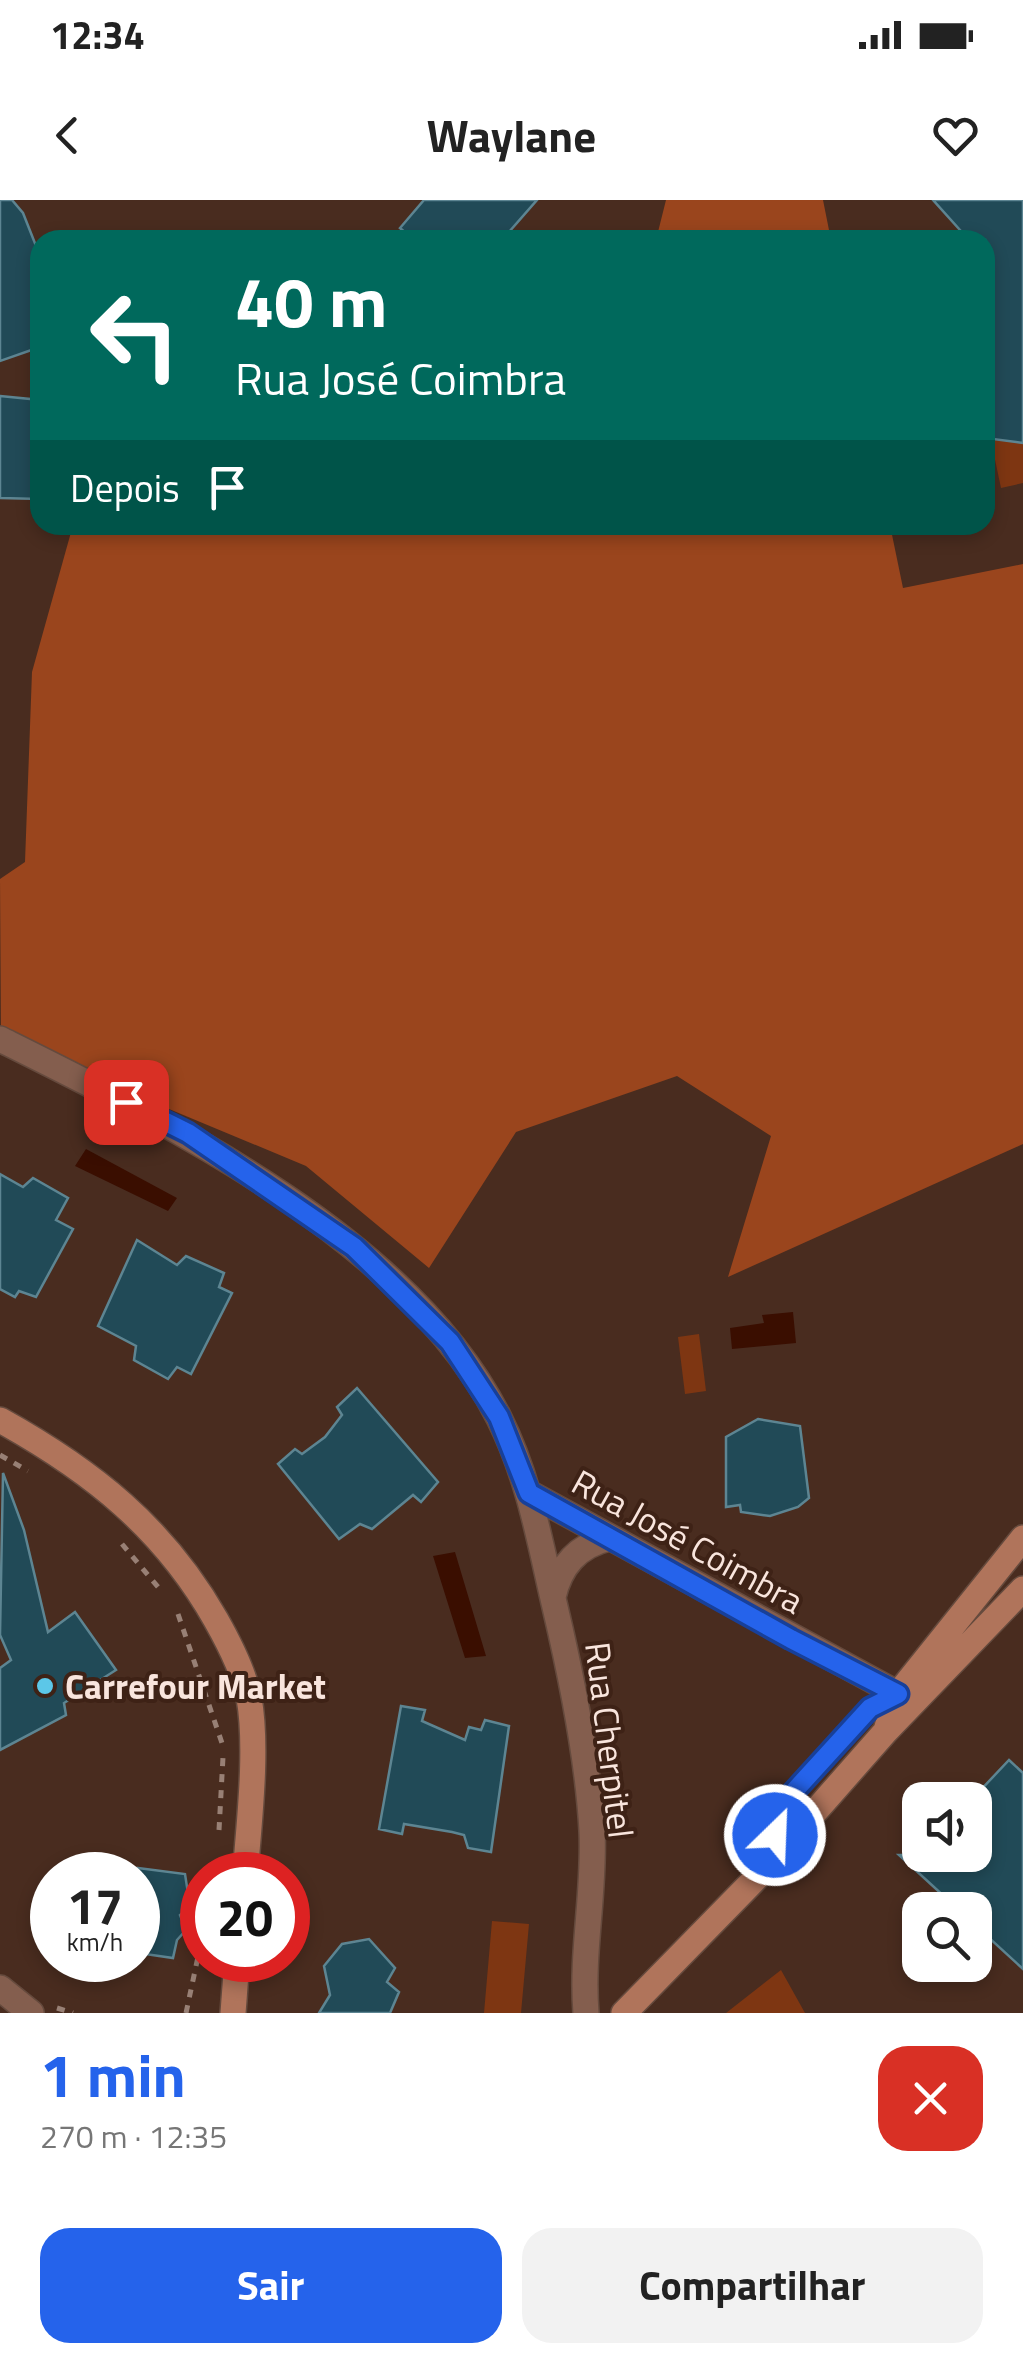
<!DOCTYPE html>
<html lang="pt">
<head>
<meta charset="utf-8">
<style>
	:root { --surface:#fff; --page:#f2f2f2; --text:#222; --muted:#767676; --accent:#2563eb }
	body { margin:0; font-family:"Titillium Web",sans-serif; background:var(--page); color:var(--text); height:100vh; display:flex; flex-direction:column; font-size:38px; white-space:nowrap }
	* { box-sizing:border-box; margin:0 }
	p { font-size:32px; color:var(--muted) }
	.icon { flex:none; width:55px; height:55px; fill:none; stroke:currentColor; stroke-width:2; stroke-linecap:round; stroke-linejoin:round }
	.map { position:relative; height:1813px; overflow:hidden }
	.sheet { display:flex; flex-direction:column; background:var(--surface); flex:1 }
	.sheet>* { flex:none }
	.guide { position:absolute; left:30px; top:30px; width:965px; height:305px; border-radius:30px; box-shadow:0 5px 15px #0003; background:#00695c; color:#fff; overflow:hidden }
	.tools { position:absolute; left:902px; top:1582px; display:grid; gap:20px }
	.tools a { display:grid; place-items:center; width:90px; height:90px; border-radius:20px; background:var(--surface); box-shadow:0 5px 15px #0003; font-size:50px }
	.speed { position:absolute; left:30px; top:1652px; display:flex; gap:20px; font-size:50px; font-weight:700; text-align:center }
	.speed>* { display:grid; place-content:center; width:130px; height:130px; border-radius:50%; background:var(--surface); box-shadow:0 5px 15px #0003; line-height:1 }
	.speed small { font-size:25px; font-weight:400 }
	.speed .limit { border:15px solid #d22; background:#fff; color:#111 }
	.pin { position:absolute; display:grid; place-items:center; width:85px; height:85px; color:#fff; margin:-42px; border-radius:20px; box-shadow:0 5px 15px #0006 }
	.me { position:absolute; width:110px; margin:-55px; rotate:24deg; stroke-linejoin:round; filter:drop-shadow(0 0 8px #0008) }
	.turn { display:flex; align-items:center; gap:35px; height:210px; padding:0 40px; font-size:45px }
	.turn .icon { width:130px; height:130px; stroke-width:2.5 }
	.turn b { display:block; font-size:70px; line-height:85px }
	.then { display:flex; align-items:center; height:95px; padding:0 40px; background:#0003; gap:20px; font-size:38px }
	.round { display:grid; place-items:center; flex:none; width:105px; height:105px; border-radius:30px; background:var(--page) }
	.overview { display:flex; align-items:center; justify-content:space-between; height:170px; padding:0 40px }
	h1 { font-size:60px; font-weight:700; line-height:75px; color:var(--accent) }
	.primary-button { display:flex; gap:20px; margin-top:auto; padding:20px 40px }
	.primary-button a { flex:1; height:115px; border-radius:30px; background:var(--accent); color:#fff; font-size:40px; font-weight:700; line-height:115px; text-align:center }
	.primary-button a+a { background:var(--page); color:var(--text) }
	.status { display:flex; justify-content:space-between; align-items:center; height:70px; padding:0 50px; background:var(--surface); direction:ltr }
	.status svg { height:28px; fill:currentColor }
	header { display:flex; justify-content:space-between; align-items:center; height:130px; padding:0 40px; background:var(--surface); font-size:45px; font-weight:700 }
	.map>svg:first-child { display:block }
</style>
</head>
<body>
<div class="status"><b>12:34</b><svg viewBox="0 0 49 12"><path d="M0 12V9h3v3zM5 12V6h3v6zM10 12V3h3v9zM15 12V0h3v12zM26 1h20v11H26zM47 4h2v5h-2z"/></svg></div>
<header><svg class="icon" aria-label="back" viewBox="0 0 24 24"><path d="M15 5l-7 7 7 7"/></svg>Waylane<svg class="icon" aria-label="heart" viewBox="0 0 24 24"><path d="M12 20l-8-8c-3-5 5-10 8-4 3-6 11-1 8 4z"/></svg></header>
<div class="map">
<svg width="1023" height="1813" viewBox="0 0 1023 1813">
	<rect width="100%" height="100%" fill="#492c1f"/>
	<path fill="#7e3612" d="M 1023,208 L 1023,283 L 1001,288 L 986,217 Z
		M 699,1134 L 706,1191 L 685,1194 L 678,1137 Z
		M 492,1721 L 529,1724 L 521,1813 L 484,1813 Z
		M 781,1770 L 805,1813 L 726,1813 Z"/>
	<path fill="#9a451d" d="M 666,0 L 823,0 L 831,40 L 656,40 Z
		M 73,325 L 890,325 L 903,388 L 1023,364 L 1023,944 L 728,1077 L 771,936 L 677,876 L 516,932 L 429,1068 L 306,966 L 1,839 L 0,679 L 25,662 L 32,472 Z"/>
	<path fill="#3a0e00" d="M 86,949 L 177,998 L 168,1011 L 75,966 Z
		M 793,1112 L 796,1143 L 732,1149 L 730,1128 L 764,1123 L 762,1115 Z
		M 455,1352 L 486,1456 L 465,1458 L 433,1356 Z"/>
	<path fill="#214a57" stroke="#5d8592" stroke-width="2.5" d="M 0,0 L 12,0 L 23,13 L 40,56 L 40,147 L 0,161 Z
		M 424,0 L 537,0 L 502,40 L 414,40 L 400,28 Z
		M 933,0 L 1023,0 L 1023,243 L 985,238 L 985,40 L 969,40 Z
		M 0,196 L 40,200 L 40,299 L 0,298 Z
		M 0,974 L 23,987 L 33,978 L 68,998 L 56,1020 L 73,1029 L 36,1097 L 19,1091 L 15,1097 L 0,1089 Z
		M 137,1040 L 177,1065 L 186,1056 L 224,1073 L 219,1087 L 232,1093 L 191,1174 L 177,1167 L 168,1179 L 134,1160 L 136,1146 L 98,1126 Z
		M 357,1188 L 438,1282 L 421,1302 L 413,1295 L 372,1329 L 360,1324 L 339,1339 L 278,1264 L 295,1249 L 302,1254 L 325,1237 L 342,1215 L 337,1207 Z
		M 758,1219 L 800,1226 L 809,1298 L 798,1307 L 770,1316 L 741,1312 L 740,1305 L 726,1307 L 726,1237 Z
		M 3,1273 L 24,1330 L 48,1432 L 75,1412 L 116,1470 L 64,1503 L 66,1515 L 0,1550 L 0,1468 L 11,1460 L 0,1435 Z
		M 401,1506 L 425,1510 L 422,1521 L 465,1540 L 469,1527 L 481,1530 L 485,1520 L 509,1526 L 491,1652 L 468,1648 L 464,1635 L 452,1632 L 404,1624 L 402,1634 L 379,1629 Z
		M 1009,1560 L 1023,1573 L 1023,1769 L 975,1725 L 975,1710 L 959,1710 L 899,1655 L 975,1655 L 975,1596 Z
		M 138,1668 L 185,1674 L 190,1706 L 180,1715 L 186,1730 L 177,1740 L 173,1758 L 138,1753 Z
		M 369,1739 L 395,1768 L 387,1782 L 399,1792 L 390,1813 L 319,1813 L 330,1795 L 324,1766 L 342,1744 Z"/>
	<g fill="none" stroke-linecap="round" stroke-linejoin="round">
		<g stroke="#654a3d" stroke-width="18">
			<path id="service" d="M 773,1659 L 777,1610 L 870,1508 L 901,1495"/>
		</g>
		<g stroke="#654a3d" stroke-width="28">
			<path id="minor" d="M 0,839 C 171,924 410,1040 499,1218 C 529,1277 540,1343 555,1407 C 572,1479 588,1557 592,1631 C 595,1692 581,1752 586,1813
				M 529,1293 L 898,1494 L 903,1512
				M 553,1397 C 560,1366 577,1346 609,1338
				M 0,1788 L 31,1813"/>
		</g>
		<g stroke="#654a3d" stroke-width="28">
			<path id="secondary" d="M 0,1220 C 92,1271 164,1328 216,1420 C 229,1443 244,1472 249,1498 C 258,1548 249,1624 245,1675
				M 887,1527 L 898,1494 L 1023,1338
				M 233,1813 L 237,1760
				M 624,1813 L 762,1672 L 886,1531 L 1023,1389"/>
		</g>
		<path stroke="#988075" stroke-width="5" stroke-dasharray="8 8" stroke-linecap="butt" d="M 0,1255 L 28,1271
			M 122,1344 L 163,1393
			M 178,1414 L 223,1546
			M 219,1630 L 223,1557
			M 57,1808 L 73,1813
			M 186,1813 L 202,1738"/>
		<use href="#service" stroke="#845e4e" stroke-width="15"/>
		<use href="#minor" stroke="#845e4e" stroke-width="25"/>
		<use href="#secondary" stroke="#b0745b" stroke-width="25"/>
	</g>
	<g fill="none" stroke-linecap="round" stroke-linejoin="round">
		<g stroke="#184099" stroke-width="25">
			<path id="route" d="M 126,902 L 188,933 L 354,1047 L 450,1142 L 499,1217 L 529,1293 L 791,1439 L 898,1494 L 870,1508 L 777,1610 L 775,1635"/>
		</g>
		<use href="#route" stroke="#2563eb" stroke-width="18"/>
	</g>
	<circle fill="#5cc7e8" stroke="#3e2216" stroke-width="4" cx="45" cy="1486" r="10"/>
	<g text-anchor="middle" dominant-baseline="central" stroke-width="8" stroke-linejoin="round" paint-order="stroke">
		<g font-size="35" fill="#f9e5dd" stroke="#3e2216">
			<text transform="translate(688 1341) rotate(29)">Rua José Coimbra</text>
			<text transform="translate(610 1540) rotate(83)">Rua Cherpitel</text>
		</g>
		<g font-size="35" font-weight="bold" fill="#f9e5dd" stroke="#3e2216" text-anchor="start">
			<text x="65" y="1486">Carrefour Market</text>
		</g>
	</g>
</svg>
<div class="tools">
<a><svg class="icon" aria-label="sound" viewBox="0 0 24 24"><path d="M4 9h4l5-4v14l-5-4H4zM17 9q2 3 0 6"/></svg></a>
<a><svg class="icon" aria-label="search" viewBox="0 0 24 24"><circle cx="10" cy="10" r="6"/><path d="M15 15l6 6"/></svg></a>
</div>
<div class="speed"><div>17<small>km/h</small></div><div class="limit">20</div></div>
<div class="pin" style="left:126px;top:902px;background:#d93025"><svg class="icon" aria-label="arrive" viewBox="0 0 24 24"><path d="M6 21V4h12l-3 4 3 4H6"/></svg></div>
<svg class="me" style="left:775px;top:1635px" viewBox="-20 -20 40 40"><circle r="17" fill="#2563eb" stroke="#fff" stroke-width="3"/><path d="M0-11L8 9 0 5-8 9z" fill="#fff"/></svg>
<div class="guide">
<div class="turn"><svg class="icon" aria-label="left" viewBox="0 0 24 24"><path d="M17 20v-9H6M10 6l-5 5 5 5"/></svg><div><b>40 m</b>Rua José Coimbra</div></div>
<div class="then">Depois<svg class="icon" aria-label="arrive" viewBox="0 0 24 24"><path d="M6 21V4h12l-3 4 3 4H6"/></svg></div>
</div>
</div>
<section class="sheet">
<div class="overview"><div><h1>1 min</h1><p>270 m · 12:35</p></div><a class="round" style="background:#d93025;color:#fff"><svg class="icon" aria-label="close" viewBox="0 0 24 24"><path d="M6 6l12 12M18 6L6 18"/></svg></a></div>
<div class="primary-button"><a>Sair</a><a>Compartilhar</a></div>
</section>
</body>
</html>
